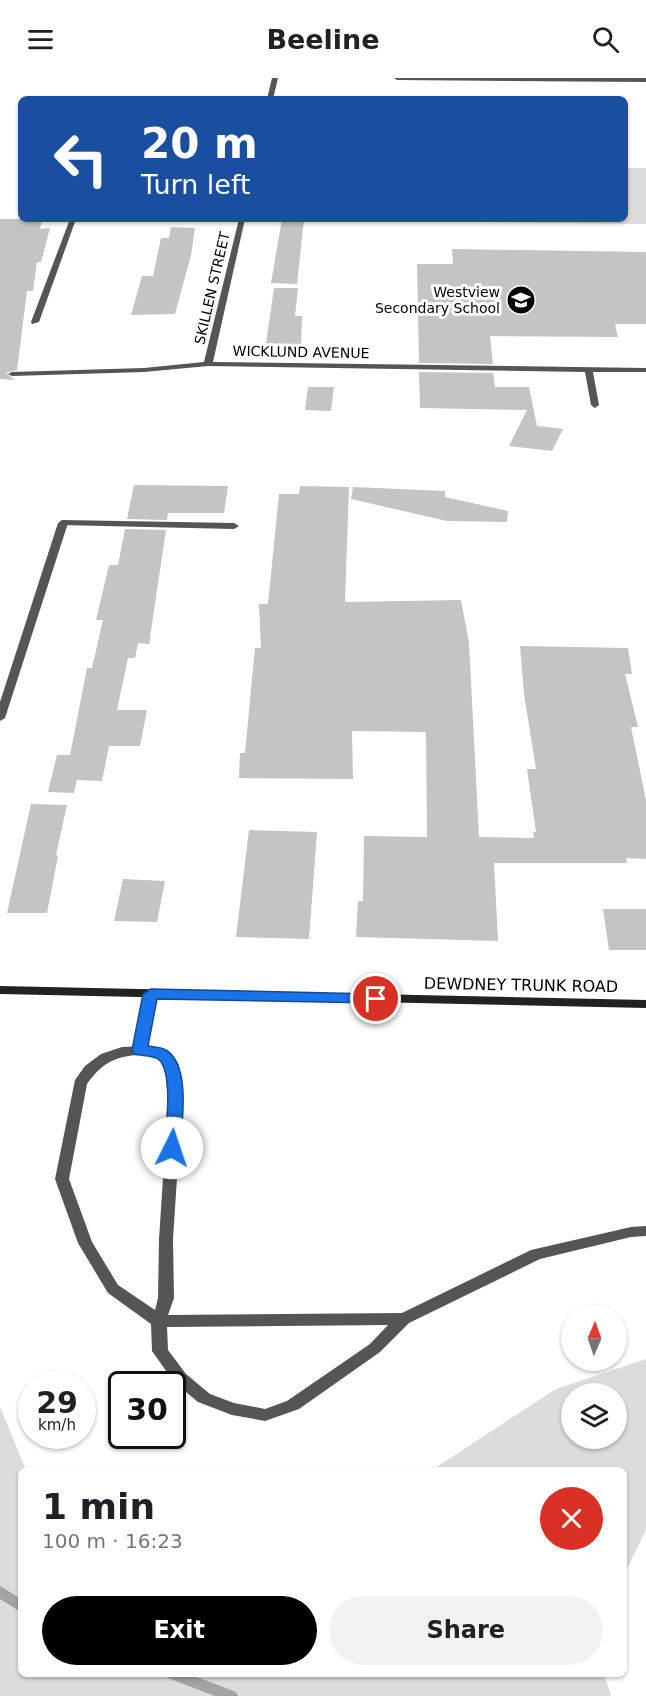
<!DOCTYPE html>
<html lang="en">
<head>
<meta charset="utf-8">
<style>
	:root { --surface:#fff; --page:#f2f2f2; --text:#202124; --muted:#757577; --accent:#000 }
	body { margin:0; font-family:"DejaVu Sans",sans-serif; background:var(--page); color:var(--text); height:100vh; display:flex; flex-direction:column; font-size:22px; white-space:nowrap }
	* { box-sizing:border-box; margin:0 }
	p { font-size:20px; color:var(--muted) }
	.icon { flex:none; width:33px; height:33px; fill:none; stroke:currentColor; stroke-width:2; stroke-linecap:round; stroke-linejoin:round }
	.map { position:relative; flex:1; overflow:hidden }
	.side { position:absolute; left:18px; top:1389px; width:609px; height:210px; display:flex; flex-direction:column; background:var(--surface); border-radius:9px; box-shadow:0 2px 4px #0004 }
	.side>* { flex:none }
	.banner { position:absolute; left:18px; top:18px; width:610px; height:126px; border-radius:9px; box-shadow:0 2px 4px #0004; background:#1a4fa0; color:#fff; overflow:hidden }
	.needle { width:39px; rotate:2deg }
	.buttons { position:absolute; left:561px; top:1227px; display:grid; gap:12px }
	.buttons a { display:grid; place-items:center; width:66px; height:66px; border-radius:50%; background:var(--surface); box-shadow:0 2px 4px #0004; font-size:30px }
	.speed { position:absolute; left:18px; top:1293px; display:flex; gap:12px; font-size:30px; font-weight:700; text-align:center }
	.speed>* { display:grid; place-content:center; width:78px; height:78px; border-radius:50%; background:var(--surface); box-shadow:0 2px 4px #0004; line-height:1 }
	.speed small { font-size:15px; font-weight:400 }
	.speed .limit { border:3px solid #111; border-radius:9px; background:#fff; color:#111 }
	.pin { position:absolute; display:grid; place-items:center; width:51px; height:51px; color:#fff; margin:-26px; border:3px solid #fff; border-radius:50%; box-shadow:0 2px 6px #0007 }
	.me { position:absolute; width:66px; margin:-33px; rotate:4deg; stroke-linejoin:round; filter:drop-shadow(0 0 4px #0008) }
	.turn { display:flex; align-items:center; gap:21px; height:126px; padding:0 24px; font-size:27px }
	.turn .icon { width:78px; height:78px; stroke-width:2.5 }
	.turn b { display:block; font-size:42px; line-height:51px }
	.round { display:grid; place-items:center; flex:none; width:63px; height:63px; border-radius:32px; background:var(--page) }
	.head { display:flex; align-items:center; justify-content:space-between; height:102px; padding:0 24px }
	h1 { font-size:36px; font-weight:700; line-height:45px }
	.action { display:flex; gap:12px; margin-top:auto; padding:12px 24px }
	.action a { flex:1; height:69px; border-radius:36px; background:var(--accent); color:#fff; font-size:24px; font-weight:700; line-height:69px; text-align:center }
	.action a+a { background:var(--page); color:var(--text) }
	header { display:flex; justify-content:space-between; align-items:center; height:78px; padding:0 24px; background:var(--surface); font-size:27px; font-weight:700 }
	.map>svg:first-child { display:block }
</style>
</head>
<body>
<header><svg class="icon" aria-label="menu" viewBox="0 0 24 24"><path d="M4 6h16M4 12h16M4 18h16"/></svg>Beeline<svg class="icon" aria-label="search" viewBox="0 0 24 24"><circle cx="10" cy="10" r="6"/><path d="M15 15l6 6"/></svg></header>
<div class="map">
<svg width="646" height="1618" viewBox="0 0 646 1618">
	<rect width="100%" height="100%" fill="#fff"/>
	<path fill="#dcdcdc" fill-rule="evenodd" d="M 626,90 L 646,90 L 646,146 L 481,144 L 481,141 L 626,141 Z
		M 646,1281 L 646,1452 L 624,1497 L 624,1392 L 432,1392 L 556,1311 ZM 572,1316 L 616,1316 L 616,1360 L 572,1360 Z
		M 0,1329 L 26,1392 L 21,1392 L 21,1596 L 604,1596 L 611,1618 L 0,1618 Z"/>
	<g fill="none" stroke-linecap="round" stroke-linejoin="round">
		<path fill="#a3a3a3" fill-rule="evenodd" d="M 0,1508 L 21,1521 L 21,1534 L 0,1521 Z
			M 166,1596 L 189,1596 L 236,1614 L 238,1618 L 215,1618 L 168,1600 Z"/>
	</g>
	<path fill="#c4c4c4" d="M 0,141 L 42,141 L 40,151 L 50,150 L 41,184 L 37,184 L 33,213 L 27,213 L 17,292 L 6,295 L 15,302 L 0,301 Z
		M 282,141 L 304,141 L 297,206 L 271,205 Z
		M 171,149 L 195,150 L 191,177 L 175,236 L 131,237 L 142,198 L 153,198 L 161,160 L 169,160 Z
		M 452,171 L 646,174 L 646,246 L 615,246 L 618,259 L 490,258 L 493,286 L 419,285 L 417,186 L 453,186 Z
		M 274,210 L 298,210 L 295,238 L 302,238 L 301,272 L 265,272 Z
		M 419,294 L 493,295 L 495,309 L 529,309 L 537,348 L 563,351 L 552,373 L 509,368 L 527,332 L 420,330 Z
		M 308,309 L 334,309 L 331,333 L 305,332 Z
		M 134,407 L 228,408 L 224,435 L 168,435 L 167,442 L 127,441 Z
		M 300,408 L 349,409 L 345,524 L 461,522 L 469,565 L 479,759 L 534,760 L 533,754 L 536,754 L 527,691 L 536,691 L 524,616 L 520,568 L 628,570 L 632,596 L 625,596 L 638,649 L 631,649 L 646,722 L 646,781 L 626,780 L 627,785 L 494,785 L 498,863 L 356,859 L 358,823 L 363,823 L 364,758 L 427,759 L 426,654 L 352,653 L 353,701 L 239,700 L 240,675 L 245,675 L 255,570 L 261,570 L 259,526 L 268,526 L 279,416 L 299,416 Z
		M 353,409 L 445,413 L 445,419 L 508,433 L 507,444 L 447,443 L 351,421 Z
		M 125,451 L 166,452 L 149,566 L 138,565 L 135,580 L 128,580 L 117,632 L 147,632 L 140,668 L 109,668 L 102,703 L 77,702 L 74,715 L 48,714 L 57,677 L 70,677 L 87,590 L 92,590 L 103,542 L 96,542 L 109,487 L 118,487 Z
		M 31,726 L 67,727 L 56,777 L 58,778 L 47,835 L 7,835 Z
		M 249,752 L 317,754 L 309,861 L 236,859 Z
		M 123,801 L 165,803 L 157,844 L 114,843 Z
		M 603,831 L 646,831 L 646,872 L 609,872 Z"/>
	<g fill="none" stroke-linecap="round" stroke-linejoin="round">
		<path fill="#555" fill-rule="evenodd" d="M 63,442 L 234,445 L 239,448 L 234,451 L 60,447 L 60,443 Z
			M 151,912 L 157,916 L 147,972 L 145,975 L 135,975 L 133,972 L 145,916 Z"/>
		<path fill="#555" fill-rule="evenodd" d="M 272,0 L 278,0 L 273,21 L 267,21 Z
			M 70,141 L 76,141 L 39,244 L 32,246 L 31,244 Z
			M 239,141 L 245,141 L 213,284 L 646,290 L 646,294 L 593,294 L 599,327 L 595,330 L 591,327 L 585,294 L 208,288 L 144,294 L 12,298 L 8,296 L 12,294 L 144,290 L 204,284 Z
			M 63,442 L 68,445 L 5,640 L 0,643 L 0,624 L 58,445 Z
			M 146,968 L 165,972 L 172,976 L 179,987 L 182,1024 L 173,1161 L 174,1220 L 168,1237 L 402,1235 L 531,1172 L 631,1149 L 646,1148 L 646,1158 L 631,1159 L 540,1181 L 409,1245 L 380,1274 L 299,1331 L 265,1343 L 232,1337 L 198,1324 L 174,1304 L 152,1273 L 151,1246 L 108,1215 L 78,1165 L 55,1101 L 75,1002 L 85,988 L 101,976 L 122,969 ZM 146,976 C 154,978 161,979 165,987 L 168,1024 L 159,1161 L 158,1220 L 155,1232 L 118,1207 L 92,1164 L 69,1101 L 87,1006 C 104,982 118,978 146,976 ZM 388,1247 L 370,1266 L 287,1323 L 265,1331 L 234,1325 L 210,1316 L 186,1296 L 168,1272 L 167,1249 Z"/>
		<path fill="#555" fill-rule="evenodd" d="M 394,0 L 646,0 L 646,4 L 397,2 Z"/>
		<path fill="#222" fill-rule="evenodd" d="M 0,908 L 646,922 L 646,930 L 0,916 Z"/>
	</g>
	<path fill="#1a73e8" stroke="#114b97" stroke-width="1.5" d="M 151,911 L 376,916 L 383,921 L 376,925 L 157,921 L 148,968 C 154,969 162,969 166,972 C 191,988 182,1044 180,1070 L 178,1074 L 167,1074 L 164,1070 C 166,1051 174,993 158,981 C 152,977 141,978 134,976 L 132,972 L 143,916 Z"/>
	<defs>
		<g id="school-disc" transform="scale(1.5)"><circle r="9.5" fill="#000" stroke="#fff"/><path d="M0-5L7-2L0 1L-7-2ZM-4 1L0 2.5L4 1V4Q0 6-4 4Z" fill="#fff"/></g>
	</defs>
	<g fill-rule="evenodd">
		<use href="#school-disc" x="521" y="222"/>
	</g>
	<g text-anchor="middle" dominant-baseline="central" stroke-width="6" stroke-linejoin="round" paint-order="stroke">
		<g font-size="14" fill="#000" stroke="#fff">
			<text transform="translate(212 210) rotate(-77)">SKILLEN STREET</text>
			<text transform="translate(301 274) rotate(1)">WICKLUND AVENUE</text>
		</g>
		<g font-size="14" fill="#000" stroke="#fff" text-anchor="end">
			<text x="500" y="214">Westview<tspan x="500" dy="16">Secondary School</tspan></text>
		</g>
		<g font-size="16" fill="#000" stroke="#fff">
			<text transform="translate(521 907) rotate(1)">DEWDNEY TRUNK ROAD</text>
		</g>
	</g>
</svg>
<div class="buttons">
<a><svg class="needle" viewBox="-14 -14 28 28"><path d="M0-13l5 13h-10z" fill="#e53935"/><path d="M0 13l5-13h-10z" fill="#757577"/></svg></a>
<a><svg class="icon" aria-label="layers" viewBox="0 0 24 24"><path d="M12 4l9 5-9 5-9-5zM3 14l9 5 9-5"/></svg></a>
</div>
<div class="speed"><div>29<small>km/h</small></div><div class="limit">30</div></div>
<div class="pin" style="left:376px;top:921px;background:#d93025"><svg class="icon" aria-label="arrive" viewBox="0 0 24 24"><path d="M6 21V4h12l-3 4 3 4H6"/></svg></div>
<svg class="me" style="left:172px;top:1070px" viewBox="-20 -20 40 40"><circle r="19" fill="#fff"/><path d="M0-13L10 11 0 6-10 11z" fill="#1a73e8"/></svg>
<div class="banner">
<div class="turn"><svg class="icon" aria-label="left" viewBox="0 0 24 24"><path d="M17 20v-9H6M10 6l-5 5 5 5"/></svg><div><b>20 m</b>Turn left</div></div>
</div>
<section class="side">
<div class="head"><div><h1>1 min</h1><p>100 m · 16:23</p></div><a class="round" style="background:#d93025;color:#fff"><svg class="icon" aria-label="close" viewBox="0 0 24 24"><path d="M6 6l12 12M18 6L6 18"/></svg></a></div>
<div class="action"><a>Exit</a><a>Share</a></div>
</section>
</div>
</body>
</html>
